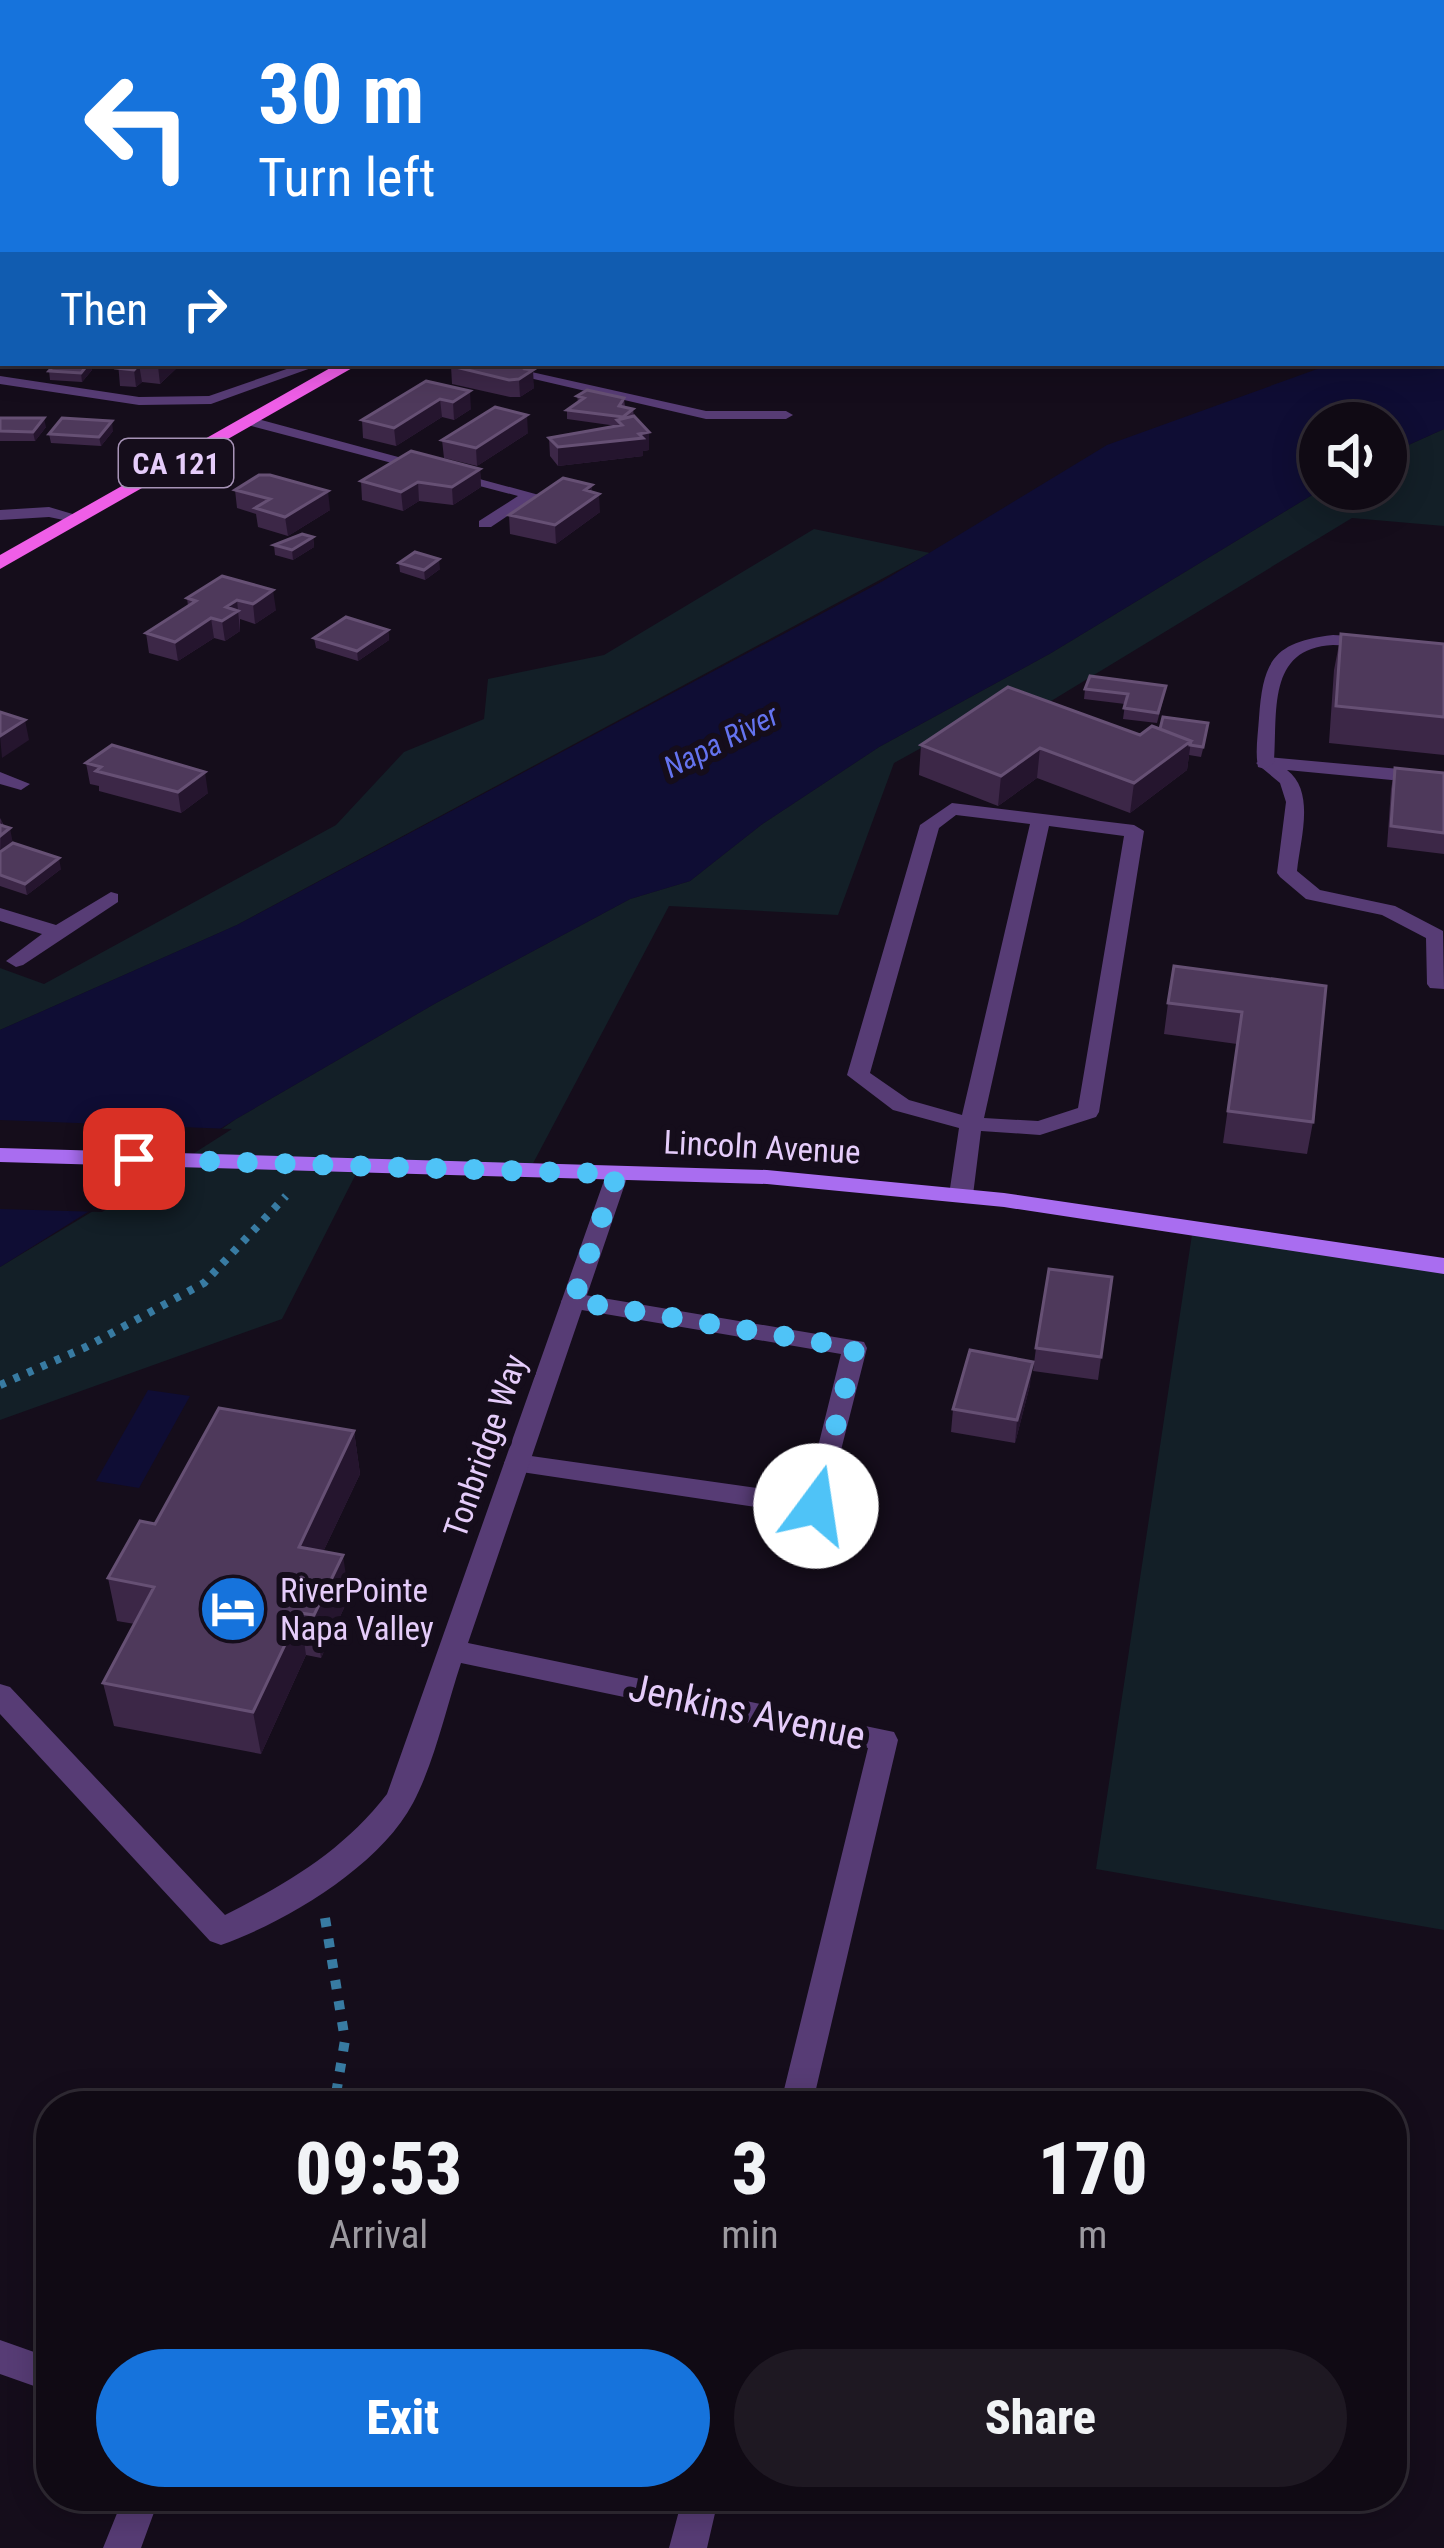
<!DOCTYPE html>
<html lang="en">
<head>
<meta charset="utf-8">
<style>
	:root { --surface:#100a14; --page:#1e1822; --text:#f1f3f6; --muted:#9c9aa0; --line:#302b34; --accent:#1673dc }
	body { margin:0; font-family:"Roboto Condensed",sans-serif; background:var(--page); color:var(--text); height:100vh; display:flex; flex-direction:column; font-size:45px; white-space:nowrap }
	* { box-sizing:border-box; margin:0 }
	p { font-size:39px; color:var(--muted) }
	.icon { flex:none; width:66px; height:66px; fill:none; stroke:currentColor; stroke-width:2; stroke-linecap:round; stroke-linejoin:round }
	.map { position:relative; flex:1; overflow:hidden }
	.details { position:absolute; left:36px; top:2091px; width:1371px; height:420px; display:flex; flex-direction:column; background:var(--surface); border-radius:48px; box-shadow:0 6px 30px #0003,0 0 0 3px var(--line) }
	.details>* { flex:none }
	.top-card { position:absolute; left:0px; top:0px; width:1446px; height:366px; box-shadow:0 6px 30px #0003,0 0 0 3px var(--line); background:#1673dc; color:#fff; overflow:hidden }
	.tools { position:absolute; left:1299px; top:402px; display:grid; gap:24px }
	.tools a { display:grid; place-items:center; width:108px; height:108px; border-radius:50%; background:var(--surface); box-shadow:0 6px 30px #0003,0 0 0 3px var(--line); font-size:60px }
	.pin { position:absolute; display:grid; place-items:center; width:102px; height:102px; color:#fff; margin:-51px; border-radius:24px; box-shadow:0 6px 18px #0006 }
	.me { position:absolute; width:132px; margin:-66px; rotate:14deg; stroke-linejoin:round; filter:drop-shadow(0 0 9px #0008) }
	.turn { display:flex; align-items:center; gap:42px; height:252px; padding:0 60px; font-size:54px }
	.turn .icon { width:156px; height:156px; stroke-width:2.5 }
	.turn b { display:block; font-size:84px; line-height:102px }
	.then { display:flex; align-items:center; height:114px; padding:0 60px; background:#0003; gap:24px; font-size:45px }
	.eta { display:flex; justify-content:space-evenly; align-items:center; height:204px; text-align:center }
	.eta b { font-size:72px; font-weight:800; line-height:84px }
	.button { display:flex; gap:24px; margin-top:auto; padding:24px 60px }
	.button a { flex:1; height:138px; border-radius:72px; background:var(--accent); color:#fff; font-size:48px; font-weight:800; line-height:138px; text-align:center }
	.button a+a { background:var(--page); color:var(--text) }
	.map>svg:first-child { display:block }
</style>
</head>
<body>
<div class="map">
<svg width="1444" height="2548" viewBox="0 0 1444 2548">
	<rect width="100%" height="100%" fill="#150d1b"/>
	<path fill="#131f27" d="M 1444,429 L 1444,526 L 1352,518 L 1033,712 L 997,706 L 894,763 L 838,915 L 669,906 L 529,1171 L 360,1166 L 282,1319 L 0,1420 L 0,1267 L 178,1160 L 236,1119 L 436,1003 L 630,899 L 690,881 L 761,825 L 879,747 L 1051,653 L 1322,489 L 1386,489 L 1386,455 Z
		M 814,529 L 930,553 L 237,925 L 0,1030 L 0,968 L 44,984 L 336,825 L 404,752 L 484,719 L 488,679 L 604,655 Z
		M 1193,1228 L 1444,1266 L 1444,1930 L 1096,1869 Z"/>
	<path fill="#0f0d34" d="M 1444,320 L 1444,429 L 1386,455 L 1386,423 L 1320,423 L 1322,489 L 1051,653 L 879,747 L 761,825 L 690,881 L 630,899 L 436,1003 L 236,1119 L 0,1267 L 0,1030 L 237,925 L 883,581 L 1107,445 L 1334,363 L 1443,363 Z
		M 148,1390 L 190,1396 L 139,1488 L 96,1481 Z"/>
	<path fill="#150d1b" d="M 0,1120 L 232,1129 L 102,1212 L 0,1209 Z"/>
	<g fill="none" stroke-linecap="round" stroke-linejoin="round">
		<path stroke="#387ba2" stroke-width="8" stroke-dasharray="6 9" stroke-linecap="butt" d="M 0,1385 L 86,1347 L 204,1283 L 286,1196"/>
		<path stroke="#387ba2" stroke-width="10" stroke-dasharray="9 12" stroke-linecap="butt" d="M 325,1918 L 345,2040 L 334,2106"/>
		<path fill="#573c75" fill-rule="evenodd" d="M 1443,110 L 1444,110 L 1444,118 L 1443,118 Z
			M 1443,130 L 1444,131 L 1444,139 L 1443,138 Z
			M 304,363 L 325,363 L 211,404 L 139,405 L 0,384 L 0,376 L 139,397 L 209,396 Z
			M 465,363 L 491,363 L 706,411 L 786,411 L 793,415 L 786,419 L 706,419 Z
			M 244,418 L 254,418 L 539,495 L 491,527 L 479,527 L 479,521 L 518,496 L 244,424 Z
			M 1267,757 L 1444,773 L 1444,785 L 1287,770 C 1316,792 1300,840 1297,871 L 1320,890 L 1395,906 L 1443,931 L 1444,989 L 1430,988 L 1427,984 L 1426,938 L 1382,915 L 1306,899 L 1280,877 L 1277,873 L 1286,802 L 1280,783 L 1256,763 Z
			M 0,772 L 30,784 L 21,790 L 0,784 Z
			M 952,803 L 1134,825 L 1144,831 L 1099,1112 L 1096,1117 L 1040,1135 L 981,1131 L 973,1195 L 961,1202 L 949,1195 L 959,1128 L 893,1110 L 847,1075 L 920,825 ZM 956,815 L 1030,824 L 962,1115 L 909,1100 L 870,1073 L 939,828 ZM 1049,826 L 1124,836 L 1078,1108 L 1038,1121 L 984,1118 Z
			M 111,892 L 118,894 L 118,902 L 23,965 L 16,967 L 6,961 L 42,934 L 0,921 L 0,908 L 56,925 Z
			M 573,1293 L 864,1342 L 867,1348 L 825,1513 L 816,1516 L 508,1470 L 504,1463 L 508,1456 L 517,1454 L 806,1495 L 841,1354 L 564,1307 L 561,1301 Z"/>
		<path fill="#573c75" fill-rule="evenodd" d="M 363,0 L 448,0 L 452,3 L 367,3 Z
			M 3,120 L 3,130 L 0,131 L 0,121 Z
			M 49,507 L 86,518 L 78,523 L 49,517 L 0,520 L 0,510 Z
			M 1333,635 L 1370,637 L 1379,642 C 1366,651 1349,645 1333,645 C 1266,648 1278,713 1274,763 L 1265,769 L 1258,767 C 1255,752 1258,734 1259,718 C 1263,660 1274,642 1333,635 Z
			M 617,1168 L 628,1175 L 468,1643 L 894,1732 L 898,1740 L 812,2106 L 780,2106 L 868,1748 L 461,1663 C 446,1708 435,1761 413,1803 C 380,1866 286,1922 221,1945 L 210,1941 L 0,1714 L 0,1684 L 10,1687 L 225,1915 C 288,1883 343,1851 387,1794 L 606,1175 Z
			M 0,2340 L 51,2358 L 51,2392 L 0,2374 Z
			M 124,2496 L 160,2496 L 141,2548 L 103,2548 Z
			M 683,2496 L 719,2496 L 707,2548 L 669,2548 Z"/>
		<path fill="#a96df0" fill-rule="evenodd" d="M 0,1148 L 767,1170 L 1004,1193 L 1444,1258 L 1444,1274 L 1004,1207 L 767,1184 L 0,1162 Z"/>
		<path fill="#ef5ee7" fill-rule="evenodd" d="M 734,0 L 748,0 L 732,3 Z
			M 339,363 L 361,363 L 0,569 L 0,555 Z"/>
	</g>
	<path fill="#3c2747" d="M 667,0 L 698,0 L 695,3 Z
		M 3,324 L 3,359 L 0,359 L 0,328 Z
		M 56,363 L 91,363 L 92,370 L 82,382 L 50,380 L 49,371 Z
		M 118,363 L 182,363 L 160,384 L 142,382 L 136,387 L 120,386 Z
		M 451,366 L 530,366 L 534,388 L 520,397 L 510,397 L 452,384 Z
		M 426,381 L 471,409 L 454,420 L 442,417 L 396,446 L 363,438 L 362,420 Z
		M 577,396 L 624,398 L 625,407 L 633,409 L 634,417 L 649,450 L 643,451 L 643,456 L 558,466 L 550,456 L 549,438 L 617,426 L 567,419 L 567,410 L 578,402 Z
		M 0,418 L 46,427 L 35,441 L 0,441 Z
		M 113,431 L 101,446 L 51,443 L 49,434 Z
		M 528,433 L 477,466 L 444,458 L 442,440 Z
		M 480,469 L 481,487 L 453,505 L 419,501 L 403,511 L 362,500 L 361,481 Z
		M 592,485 L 592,492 L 600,512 L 556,544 L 510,534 L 509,515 Z
		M 235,490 L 330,510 L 288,536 L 258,527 L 256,514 L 237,508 Z
		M 313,537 L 314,547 L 293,560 L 275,555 L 274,545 Z
		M 399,563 L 440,569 L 425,580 L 400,572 Z
		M 222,576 L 276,610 L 255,624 L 240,619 L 240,631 L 225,641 L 214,638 L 178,661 L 149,653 L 146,633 L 188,606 L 187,598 Z
		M 388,630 L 389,640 L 358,661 L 316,648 L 314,638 Z
		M 1341,634 L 1444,644 L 1444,755 L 1329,743 L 1334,670 Z
		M 1085,689 L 1164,696 L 1157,723 L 1123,719 L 1125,704 L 1084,699 Z
		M 1160,729 L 1207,733 L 1201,757 L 1189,755 L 1187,770 L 1130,813 L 1037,778 L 998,806 L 919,775 L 921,745 L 1140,735 Z
		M 86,763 L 208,793 L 181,813 L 99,791 L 99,786 L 90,784 Z
		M 1395,768 L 1444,773 L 1444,854 L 1387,847 L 1391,789 Z
		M 0,818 L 13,843 L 61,869 L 27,895 L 0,886 Z
		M 1326,986 L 1313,1122 L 1307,1154 L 1223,1143 L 1237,1044 L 1164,1034 L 1168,1003 Z
		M 1112,1277 L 1098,1380 L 1033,1371 L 1036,1348 Z
		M 1030,1385 L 1015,1443 L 951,1432 L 953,1409 Z
		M 354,1431 L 360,1474 L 323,1552 L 349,1597 L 321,1658 L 306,1655 L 261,1754 L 114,1726 L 103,1683 L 135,1624 L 117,1621 L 108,1578 L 155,1524 Z"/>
	<path fill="#25152e" d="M 3,295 L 3,315 L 0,318 L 0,298 Z
		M 89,363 L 91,363 L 92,370 L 82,382 L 81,373 Z
		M 161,363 L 182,363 L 160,384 L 158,366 Z
		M 139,364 L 142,382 L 136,387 L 134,370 Z
		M 530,366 L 530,372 L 533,370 L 534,388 L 520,397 L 519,379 Z
		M 470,391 L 471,409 L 454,420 L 453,402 Z
		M 440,399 L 442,417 L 396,446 L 394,428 Z
		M 527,415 L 528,433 L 477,466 L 476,448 Z
		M 44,418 L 46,427 L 35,441 L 33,432 Z
		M 112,421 L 113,431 L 101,446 L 99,437 Z
		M 649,432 L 649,450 L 643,451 L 643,456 L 558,466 L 558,447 Z
		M 480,469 L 481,487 L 453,505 L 452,487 Z
		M 418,482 L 419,501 L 403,511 L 401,492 Z
		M 592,485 L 592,499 L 599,494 L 600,512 L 556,544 L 555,525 L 585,490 Z
		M 328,491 L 330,510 L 288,536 L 285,517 Z
		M 313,537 L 314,547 L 293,560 L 292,550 Z
		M 439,559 L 440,569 L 425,580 L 424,570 Z
		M 273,590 L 276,610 L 255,624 L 253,604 Z
		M 237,600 L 240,631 L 225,641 L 222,621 L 226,607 Z
		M 211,618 L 214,638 L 178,661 L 175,642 Z
		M 388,630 L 389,640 L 358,661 L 357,651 Z
		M 25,720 L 29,740 L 2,758 L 0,736 Z
		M 1191,741 L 1187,770 L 1130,813 L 1134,783 Z
		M 1040,748 L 1037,778 L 998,806 L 1001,776 Z
		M 205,772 L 208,793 L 181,813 L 178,792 Z
		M 1,819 L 4,833 L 10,828 L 14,849 L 0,860 Z
		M 59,858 L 61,869 L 27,895 L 25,884 Z
		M 1033,1362 L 1030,1385 L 1015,1443 L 1017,1420 Z
		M 354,1431 L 360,1474 L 305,1590 L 299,1547 Z
		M 343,1555 L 349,1597 L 321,1658 L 314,1615 Z
		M 300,1613 L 306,1655 L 261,1754 L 253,1712 Z"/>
	<path fill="#4e395b" stroke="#665074" stroke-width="3" d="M 0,0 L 34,0 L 30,3 L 3,4 L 0,4 Z
		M 54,0 L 82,0 L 78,3 L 50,3 Z
		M 155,0 L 186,0 L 183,3 L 153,3 Z
		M 199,0 L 224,0 L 240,1 L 238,3 L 196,3 Z
		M 537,0 L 617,0 L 665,1 L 665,3 L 535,3 Z
		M 0,161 L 3,161 L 3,177 L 0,176 Z
		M 3,324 L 3,342 L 0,342 L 0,328 Z
		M 56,363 L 89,363 L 81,373 L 49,371 Z
		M 122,363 L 161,363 L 158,366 L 139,364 L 134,370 L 117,368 Z
		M 456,363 L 516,363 L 530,366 L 526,369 L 533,370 L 519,379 L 509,380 L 451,366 Z
		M 426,381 L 470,391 L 453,402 L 440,399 L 394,428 L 362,420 Z
		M 587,390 L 624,398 L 619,406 L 633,409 L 623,417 L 567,410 L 584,398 L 577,396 Z
		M 495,407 L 527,415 L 476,448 L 442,440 Z
		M 634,416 L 649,432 L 639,434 L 643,438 L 558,447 L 549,438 L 622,425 L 617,420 Z
		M 0,418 L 44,418 L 33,432 L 0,431 Z
		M 62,418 L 112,421 L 99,437 L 49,434 Z
		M 411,451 L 480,469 L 452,487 L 418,482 L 401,492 L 361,481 Z
		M 259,475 L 270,475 L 328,491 L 285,517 L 255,508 L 270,499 L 235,490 Z
		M 563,478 L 592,485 L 585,490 L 599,494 L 555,525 L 509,515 Z
		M 302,534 L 313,537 L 292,550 L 274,545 Z
		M 415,552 L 439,559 L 424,570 L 399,563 Z
		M 222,576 L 273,590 L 253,604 L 237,600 L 226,607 L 238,611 L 222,621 L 211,618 L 175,642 L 146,633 L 196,601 L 187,598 Z
		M 346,617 L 388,630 L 357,651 L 314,638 Z
		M 1341,634 L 1444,644 L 1444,717 L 1336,706 Z
		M 1090,676 L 1166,686 L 1158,713 L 1124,708 L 1128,694 L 1085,689 Z
		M 1008,687 L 1140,735 L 1152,726 L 1191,741 L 1134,783 L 1040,748 L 1001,776 L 921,745 Z
		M 0,712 L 25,720 L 0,736 Z
		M 1163,717 L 1208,723 L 1203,747 L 1190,745 L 1191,741 L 1160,729 Z
		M 112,745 L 205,772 L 178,792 L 96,771 L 101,767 L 86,763 Z
		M 1395,768 L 1444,773 L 1444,833 L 1391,826 Z
		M 0,825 L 10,828 L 0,836 Z
		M 13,843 L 59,858 L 25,884 L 0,875 L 0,852 Z
		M 1174,966 L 1326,986 L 1313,1122 L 1228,1111 L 1242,1012 L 1168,1003 Z
		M 1049,1269 L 1112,1277 L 1101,1357 L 1036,1348 Z
		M 970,1350 L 1033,1362 L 1017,1420 L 953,1409 Z
		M 219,1408 L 354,1431 L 299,1547 L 343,1555 L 314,1615 L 300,1613 L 253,1712 L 103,1683 L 154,1587 L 108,1578 L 140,1521 L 155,1524 Z"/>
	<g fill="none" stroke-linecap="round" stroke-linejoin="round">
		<path stroke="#4fc3f7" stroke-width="21" stroke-dasharray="0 37.8" d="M 134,1159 L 617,1174 L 573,1301 L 855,1348 L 816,1506"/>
	</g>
	<defs>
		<g id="hotel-disc" transform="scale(3.45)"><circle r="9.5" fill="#1673dc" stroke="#150d1b"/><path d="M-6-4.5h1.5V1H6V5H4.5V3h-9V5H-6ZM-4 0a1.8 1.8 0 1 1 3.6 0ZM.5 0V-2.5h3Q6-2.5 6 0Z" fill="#fff"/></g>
	</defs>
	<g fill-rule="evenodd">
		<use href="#hotel-disc" x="233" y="1609"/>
	</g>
	<g text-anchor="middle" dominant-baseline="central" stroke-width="12" stroke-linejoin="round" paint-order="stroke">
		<rect fill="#150d1b" stroke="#a793b7" stroke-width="3" x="119" y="439" width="114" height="48" rx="9"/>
		<g font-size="30" font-weight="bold" fill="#e5ccfa">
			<text x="176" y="463">CA 121</text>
		</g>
		<g font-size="30" font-style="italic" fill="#6473ef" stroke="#150d1b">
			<text transform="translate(721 741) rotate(-27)">Napa River</text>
		</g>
		<g font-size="33" fill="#e5ccfa" stroke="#150d1b">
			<text transform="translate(762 1147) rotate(3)">Lincoln Avenue</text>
			<text transform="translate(485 1446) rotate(-71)">Tonbridge Way</text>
		</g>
		<g font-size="33" fill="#e5ccfa" stroke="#150d1b" text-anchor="start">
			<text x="280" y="1590">RiverPointe<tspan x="280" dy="38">Napa Valley</tspan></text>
		</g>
		<g font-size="39" fill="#e5ccfa" stroke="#150d1b">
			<text transform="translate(747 1712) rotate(12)">Jenkins Avenue</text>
		</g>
	</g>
</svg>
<div class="tools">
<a><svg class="icon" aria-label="sound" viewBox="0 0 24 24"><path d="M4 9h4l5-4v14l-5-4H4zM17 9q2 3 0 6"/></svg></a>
</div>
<div class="pin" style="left:134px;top:1159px;background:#d93025"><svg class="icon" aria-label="arrive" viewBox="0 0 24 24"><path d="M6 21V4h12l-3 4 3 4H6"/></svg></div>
<svg class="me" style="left:816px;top:1506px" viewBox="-20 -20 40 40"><circle r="19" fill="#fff"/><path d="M0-13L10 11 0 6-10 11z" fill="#4fc3f7"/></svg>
<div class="top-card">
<div class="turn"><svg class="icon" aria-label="left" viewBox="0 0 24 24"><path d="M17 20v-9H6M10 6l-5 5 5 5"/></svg><div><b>30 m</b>Turn left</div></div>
<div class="then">Then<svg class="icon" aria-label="right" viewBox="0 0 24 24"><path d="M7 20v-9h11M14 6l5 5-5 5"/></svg></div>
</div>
<section class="details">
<div class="eta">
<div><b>09:53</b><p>Arrival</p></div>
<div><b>3</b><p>min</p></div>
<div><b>170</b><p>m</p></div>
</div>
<div class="button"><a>Exit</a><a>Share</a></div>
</section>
</div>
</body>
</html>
